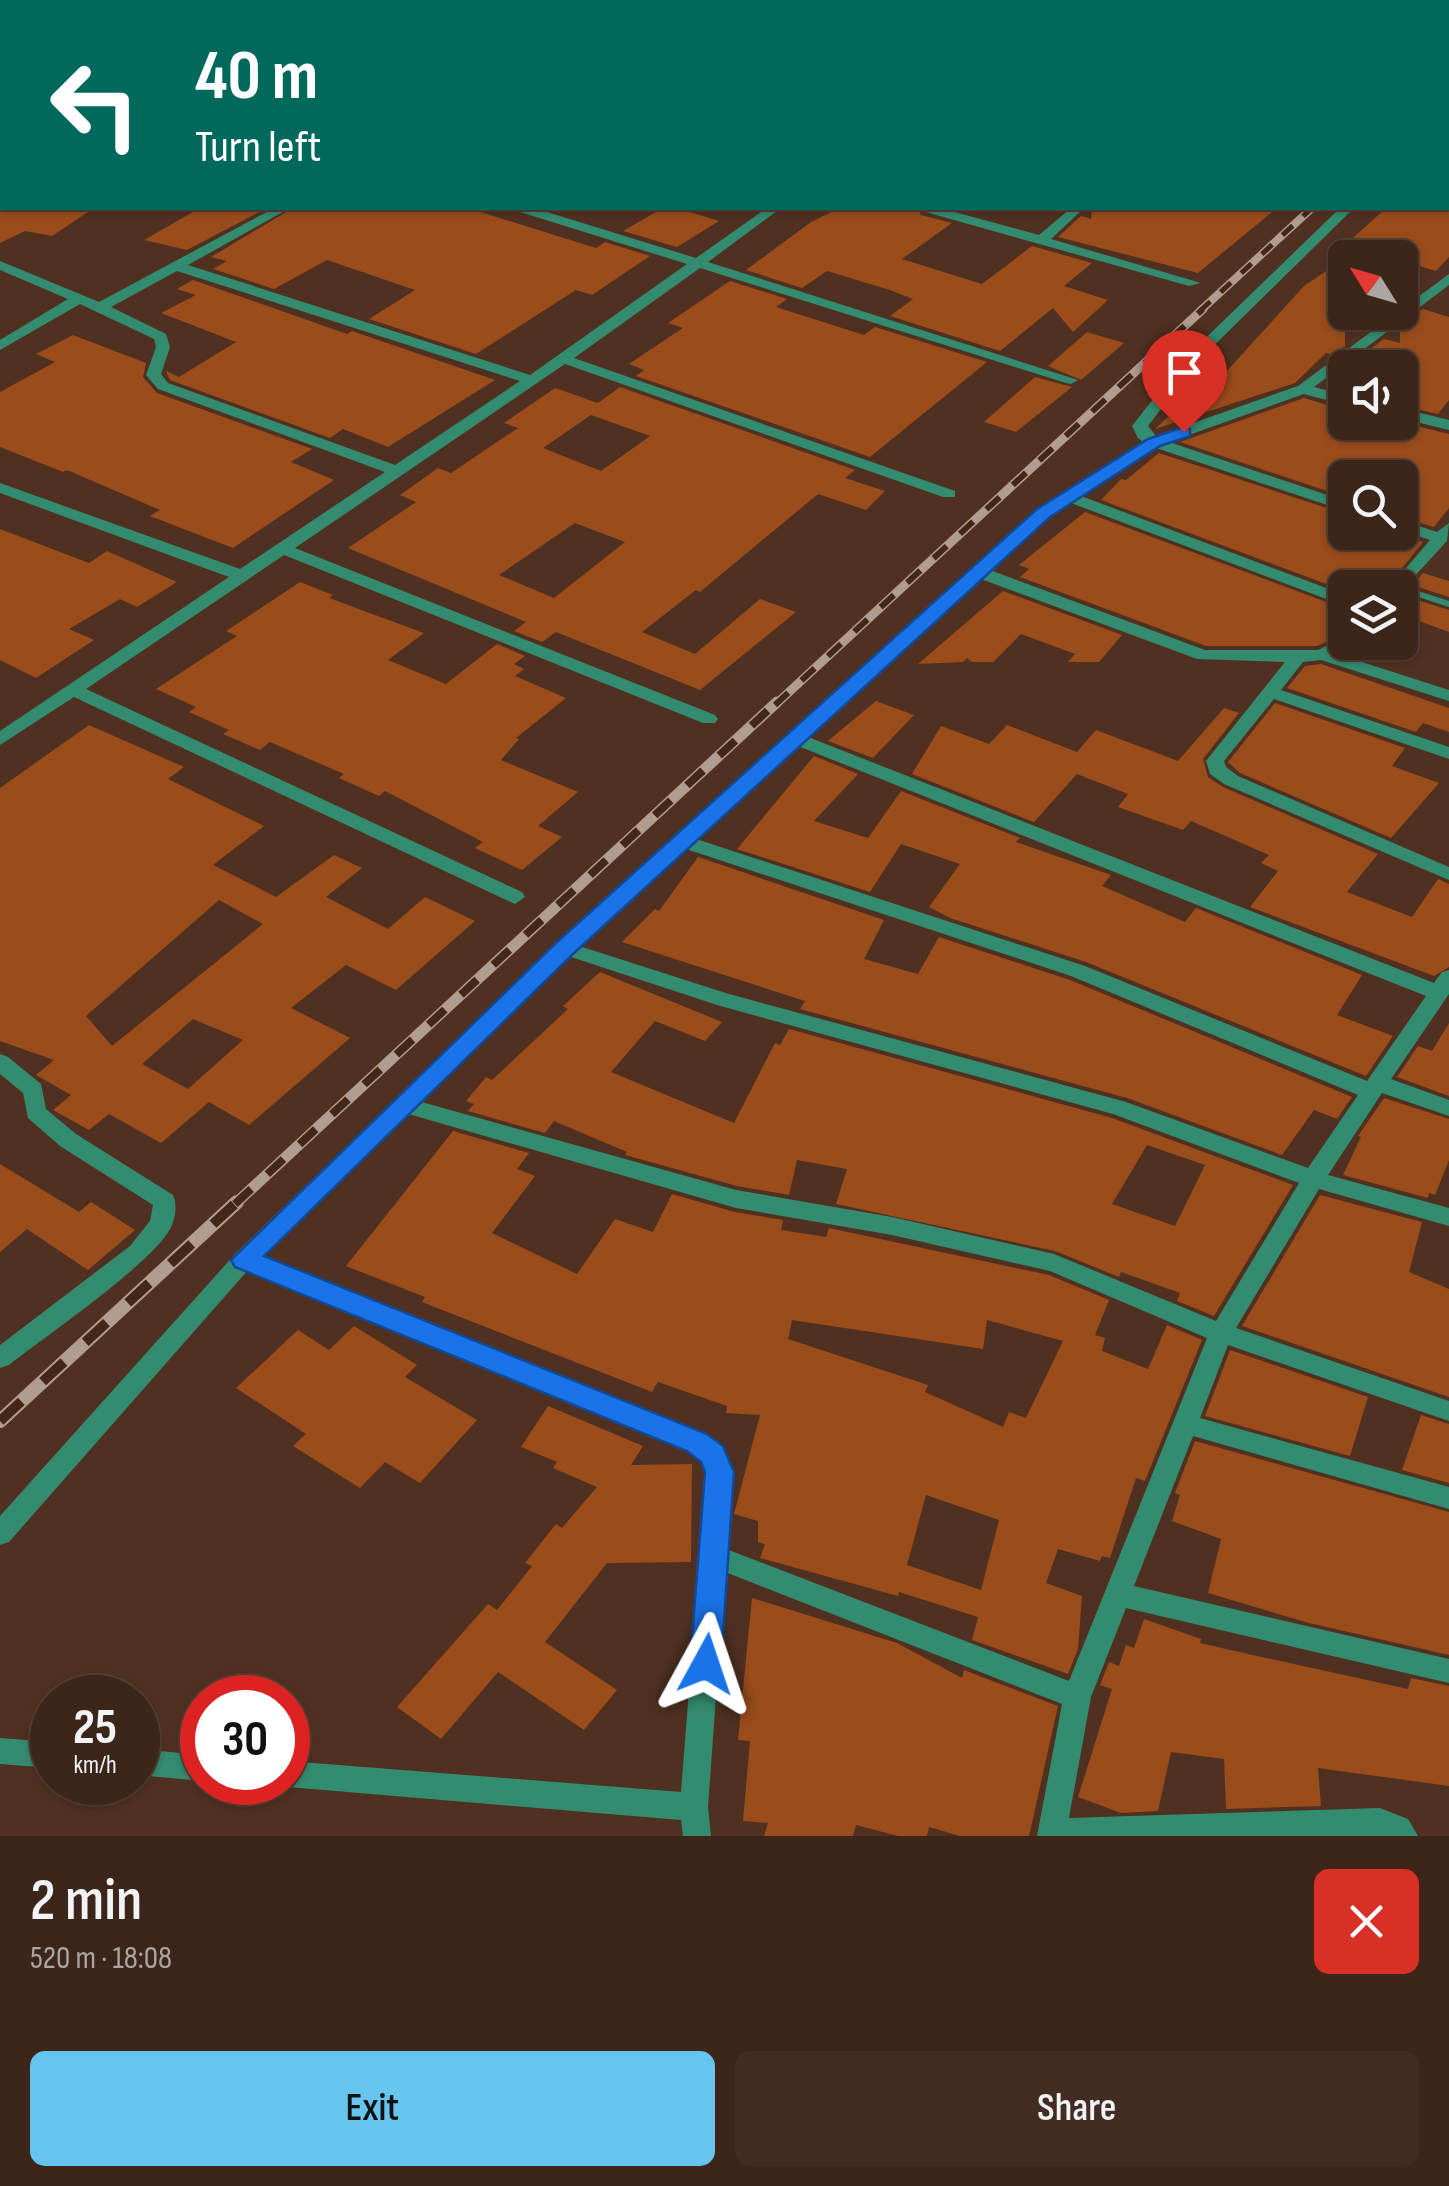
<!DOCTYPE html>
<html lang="en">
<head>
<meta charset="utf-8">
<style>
	:root { --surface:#3c2519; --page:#432d22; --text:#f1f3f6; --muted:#aca5a2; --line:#554238; --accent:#65c5ee }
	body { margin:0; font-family:"Sofia Sans Condensed",sans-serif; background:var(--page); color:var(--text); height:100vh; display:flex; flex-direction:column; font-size:38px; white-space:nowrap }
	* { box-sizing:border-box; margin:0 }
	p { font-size:32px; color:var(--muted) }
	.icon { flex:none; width:55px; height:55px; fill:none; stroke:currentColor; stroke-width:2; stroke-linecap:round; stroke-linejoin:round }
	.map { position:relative; height:1836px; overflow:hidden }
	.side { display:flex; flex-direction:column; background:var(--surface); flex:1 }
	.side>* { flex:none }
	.guide { position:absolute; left:0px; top:0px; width:1450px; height:210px; box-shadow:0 2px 8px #0004,0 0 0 2px var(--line); background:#00695c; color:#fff; overflow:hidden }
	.needle { width:65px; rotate:307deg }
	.controls { position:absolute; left:1328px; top:240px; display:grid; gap:20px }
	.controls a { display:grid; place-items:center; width:90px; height:90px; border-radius:15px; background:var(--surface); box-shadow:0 2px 8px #0004,0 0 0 2px var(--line); font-size:50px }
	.speed { position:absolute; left:30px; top:1675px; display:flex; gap:20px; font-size:50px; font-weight:700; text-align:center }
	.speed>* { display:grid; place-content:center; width:130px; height:130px; border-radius:50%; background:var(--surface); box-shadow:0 2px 8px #0004,0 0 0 2px var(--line); line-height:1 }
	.speed small { font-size:25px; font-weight:400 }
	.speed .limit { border:15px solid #d22; background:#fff; color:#111 }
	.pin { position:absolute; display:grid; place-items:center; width:85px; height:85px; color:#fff; margin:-102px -42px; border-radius:50% 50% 50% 0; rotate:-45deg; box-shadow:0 0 10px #0007 }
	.pin .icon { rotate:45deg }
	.me { position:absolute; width:110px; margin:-55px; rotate:5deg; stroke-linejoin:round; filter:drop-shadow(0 0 8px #0008) }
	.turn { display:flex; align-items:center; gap:35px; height:210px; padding:0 30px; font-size:45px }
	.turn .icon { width:130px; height:130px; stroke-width:2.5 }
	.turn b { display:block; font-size:70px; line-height:85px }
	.round { display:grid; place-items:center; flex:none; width:105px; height:105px; border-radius:15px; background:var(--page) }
	.summary { display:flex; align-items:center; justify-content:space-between; height:170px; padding:0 30px }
	h1 { font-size:60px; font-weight:600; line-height:75px }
	.action { display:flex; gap:20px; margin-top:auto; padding:20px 30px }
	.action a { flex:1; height:115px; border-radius:15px; background:var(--accent); color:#111; font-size:40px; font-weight:600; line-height:115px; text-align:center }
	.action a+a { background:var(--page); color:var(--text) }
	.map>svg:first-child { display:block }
</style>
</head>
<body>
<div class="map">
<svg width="1449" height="1836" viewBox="0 0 1449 1836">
	<rect width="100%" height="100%" fill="#503121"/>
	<path fill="#9a4c1b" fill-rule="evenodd" d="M 0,208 L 94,208 L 52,236 L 25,231 L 0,243 Z
		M 200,208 L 267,208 L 187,250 L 144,240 Z
		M 293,208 L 468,208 L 596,248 L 605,242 L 650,256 L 592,295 L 576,290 L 476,354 L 369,319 L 415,290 L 327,260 L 274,289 L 213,269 L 227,261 L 211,257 Z
		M 663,208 L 677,208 L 719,221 L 677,247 L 623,231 Z
		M 840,208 L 861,212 L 867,208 L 918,208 L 921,215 L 952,223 L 902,259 L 982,284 L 1032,246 L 1092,263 L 1064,286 L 1108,300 L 1073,332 L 1053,308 L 1000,351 L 890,316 L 913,299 L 890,290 L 827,271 L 802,288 L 746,270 L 811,222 Z
		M 1092,208 L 1277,208 L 1198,273 L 1058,237 L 1081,216 L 1091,219 Z
		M 1386,208 L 1449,208 L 1449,257 L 1436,271 L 1400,260 L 1400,251 L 1353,238 Z
		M 1345,258 L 1345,346 L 1333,355 L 1326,353 L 1295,383 L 1155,429 L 1190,396 L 1226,372 L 1304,286 Z
		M 193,280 L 330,328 L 347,334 L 352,331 L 495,380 L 388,447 L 343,429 L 330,438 L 170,380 L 166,371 L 179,377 L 236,342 L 161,313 L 196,295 L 177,289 Z
		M 730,281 L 787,299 L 776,307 L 864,335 L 875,327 L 987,362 L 870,457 L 636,376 L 644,370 L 629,364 L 683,328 L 668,323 Z
		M 1423,309 L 1449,317 L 1449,400 L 1438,414 L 1400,405 L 1400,349 L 1380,368 L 1353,362 L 1384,339 L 1400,343 L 1400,327 Z
		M 1087,332 L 1124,343 L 1081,380 L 1048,366 Z
		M 73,335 L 146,363 L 143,377 L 157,393 L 312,449 L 291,462 L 334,480 L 233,548 L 150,516 L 160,510 L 67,470 L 63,472 L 0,447 L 0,392 L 55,362 L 36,354 Z
		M 1035,377 L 1072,387 L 1016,432 L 984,422 Z
		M 620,387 L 855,470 L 845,478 L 885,491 L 866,510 L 818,494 L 700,592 L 696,590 L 642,632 L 695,654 L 760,599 L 796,612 L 700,690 L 556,632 L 542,642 L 514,631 L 526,622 L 348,548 L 416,502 L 400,495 L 438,468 L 451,473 L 518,428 L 504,423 L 555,388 L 598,403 ZM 591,415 L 650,436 L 601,471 L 543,448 ZM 575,523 L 625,542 L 554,598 L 499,575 Z
		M 1304,398 L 1337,408 L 1332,413 L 1345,417 L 1345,422 L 1363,422 L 1400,434 L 1400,422 L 1449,434 L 1449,508 L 1434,527 L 1400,517 L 1400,478 L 1345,478 L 1345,497 L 1180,442 Z
		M 1159,453 L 1345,514 L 1345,532 L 1397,532 L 1423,542 L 1386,588 L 1345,588 L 1345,591 L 1101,500 L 1121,479 L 1126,480 Z
		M 1085,512 L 1345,609 L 1345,633 L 1317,646 L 1206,646 L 1020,577 L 1029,569 L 1019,565 Z
		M 0,529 L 89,563 L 107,551 L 177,582 L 137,607 L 120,599 L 69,629 L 94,640 L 36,678 L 0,660 Z
		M 1423,573 L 1449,581 L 1449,597 L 1412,585 Z
		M 300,582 L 333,595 L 329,598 L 424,633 L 388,660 L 446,684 L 497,644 L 525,656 L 514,664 L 524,669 L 515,676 L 566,698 L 516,738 L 519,739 L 501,760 L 578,792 L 538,826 L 562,837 L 522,870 L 475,848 L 483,842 L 385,791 L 379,796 L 339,778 L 344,774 L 270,742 L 260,750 L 223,734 L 229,730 L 189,712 L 196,707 L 156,689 L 237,636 L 226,631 Z
		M 1003,591 L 1122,635 L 1099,662 L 1068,662 L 1075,654 L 1021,634 L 993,662 L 972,662 L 967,658 L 963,662 L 918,664 Z
		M 1401,595 L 1449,610 L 1449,632 L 1400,614 Z
		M 1358,642 L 1389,642 L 1372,661 L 1345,653 Z
		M 1321,664 L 1449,708 L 1449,732 L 1423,723 L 1416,732 L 1287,688 L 1305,666 Z
		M 876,701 L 914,715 L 873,758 L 828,741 Z
		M 1275,703 L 1405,748 L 1392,766 L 1439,783 L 1391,838 L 1240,773 L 1228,762 Z
		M 1224,708 L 1239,713 L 1203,759 L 1208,777 L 1223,787 L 1378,854 L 1347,892 L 1412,917 L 1438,879 L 1449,884 L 1449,967 L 1434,976 L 1250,907 L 1278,871 L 1261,863 L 1269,855 L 1191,821 L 1183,830 L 1118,807 L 1128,794 L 1077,774 L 1034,822 L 912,774 L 941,726 L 989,744 L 1007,725 L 1077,752 L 1096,730 L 1178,761 Z
		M 89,725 L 184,767 L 168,779 L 264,826 L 213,865 L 276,897 L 334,855 L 362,868 L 326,897 L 388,929 L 425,897 L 475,921 L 396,990 L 346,965 L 291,1008 L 350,1038 L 249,1125 L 209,1102 L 161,1143 L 109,1114 L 89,1130 L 53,1110 L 71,1095 L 36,1075 L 54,1060 L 0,1041 L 0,788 ZM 219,900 L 263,924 L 112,1046 L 86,1016 ZM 193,1019 L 243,1040 L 188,1089 L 142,1064 Z
		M 814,756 L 858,774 L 814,821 L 868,838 L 901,791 L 1020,838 L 1016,842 L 1111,875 L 1102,886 L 1185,922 L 1196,908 L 1362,975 L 1337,1015 L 1393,1036 L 1366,1076 L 1086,962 L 950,918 L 929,907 L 960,864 L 901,844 L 870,892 L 737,849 Z
		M 698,857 L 884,920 L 864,959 L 918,974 L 939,937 L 1070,980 L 1352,1097 L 1337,1119 L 1314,1110 L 1282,1155 L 1127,1098 L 800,1009 L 805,1001 L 622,942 L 655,909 L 659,911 Z
		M 600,972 L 722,1022 L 705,1041 L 655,1021 L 611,1072 L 734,1123 L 775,1043 L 780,1045 L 789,1029 L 1112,1118 L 1293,1185 L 1214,1316 L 1177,1301 L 1180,1293 L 1121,1272 L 1119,1277 L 1055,1251 L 836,1204 L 847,1169 L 797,1160 L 789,1195 L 737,1186 L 625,1155 L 627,1152 L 554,1121 L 545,1133 L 468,1111 L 474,1104 L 466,1101 L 486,1077 L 492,1080 L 568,1009 L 563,1006 ZM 1147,1145 L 1205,1165 L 1175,1226 L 1112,1204 Z
		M 1449,1023 L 1449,1096 L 1397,1077 L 1418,1046 L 1432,1051 Z
		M 1384,1098 L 1449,1119 L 1449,1160 L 1435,1195 L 1429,1193 L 1428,1198 L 1343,1175 L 1361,1137 L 1358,1136 Z
		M 453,1131 L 529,1153 L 517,1169 L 535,1176 L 492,1233 L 577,1274 L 615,1219 L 653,1232 L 672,1194 L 735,1212 L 783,1220 L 781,1230 L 826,1237 L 829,1228 L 1049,1275 L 1109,1300 L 1095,1335 L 1105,1338 L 1102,1351 L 1148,1369 L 1167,1325 L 1202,1340 L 1145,1481 L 1136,1478 L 1110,1558 L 1102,1556 L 1100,1561 L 1058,1549 L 1046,1583 L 1082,1596 L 1078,1649 L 1068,1674 L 972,1640 L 978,1617 L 899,1592 L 898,1596 L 760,1558 L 765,1544 L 758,1542 L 758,1521 L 734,1514 L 760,1415 L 726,1413 L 727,1406 L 658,1382 L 652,1392 L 422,1302 L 425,1297 L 346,1266 ZM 792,1320 L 983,1349 L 987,1320 L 1063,1341 L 1026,1418 L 1009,1412 L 1003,1427 L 925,1392 L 928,1385 L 788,1339 ZM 926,1495 L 999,1520 L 981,1590 L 907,1565 Z
		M 0,1164 L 79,1212 L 91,1202 L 135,1230 L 88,1270 L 27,1229 L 0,1252 Z
		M 1320,1195 L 1422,1222 L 1409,1272 L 1449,1289 L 1449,1397 L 1242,1326 Z
		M 354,1326 L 417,1365 L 405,1377 L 477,1420 L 420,1483 L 385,1462 L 360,1488 L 293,1446 L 306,1434 L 236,1388 L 298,1330 L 329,1350 Z
		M 1230,1350 L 1368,1397 L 1350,1456 L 1205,1416 Z
		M 548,1406 L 643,1446 L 631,1465 L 692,1464 L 691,1562 L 607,1563 L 545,1642 L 617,1690 L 584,1730 L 498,1672 L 441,1739 L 397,1707 L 488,1604 L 497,1610 L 532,1566 L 525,1563 L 556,1524 L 562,1528 L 597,1487 L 553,1468 L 557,1462 L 521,1447 Z
		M 1421,1415 L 1449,1424 L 1449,1483 L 1402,1470 Z
		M 1195,1441 L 1449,1512 L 1449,1655 L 1309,1623 L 1208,1593 L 1221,1539 L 1172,1521 L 1180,1495 L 1175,1493 Z
		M 752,1598 L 897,1643 L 962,1678 L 964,1670 L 1058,1706 L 1029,1836 L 960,1836 L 929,1827 L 927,1836 L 898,1836 L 856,1825 L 853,1836 L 764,1836 L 768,1823 L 743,1821 L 750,1741 L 738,1740 Z
		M 1144,1619 L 1201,1639 L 1200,1643 L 1257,1656 L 1408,1689 L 1411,1678 L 1449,1686 L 1449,1786 L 1318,1768 L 1321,1806 L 1226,1809 L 1224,1759 L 1171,1752 L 1158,1811 L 1121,1813 L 1078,1797 L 1112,1689 L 1100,1685 L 1109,1662 L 1119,1666 L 1126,1645 L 1134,1648 Z"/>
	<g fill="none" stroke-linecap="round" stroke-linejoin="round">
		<path fill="#348c70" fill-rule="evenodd" d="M 1400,585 L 1449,601 L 1449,607 L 1400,591 L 1400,588 L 1395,588 Z"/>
		<path fill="#348c70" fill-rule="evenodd" d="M 662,0 L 683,0 L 685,2 L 665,2 Z
			M 1425,0 L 1446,0 L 1448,2 L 1428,2 Z
			M 0,35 L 2,35 L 2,41 L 0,41 Z
			M 1449,103 L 1449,112 L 1448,113 L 1448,104 Z
			M 2,104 L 2,112 L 0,113 L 0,105 Z
			M 1448,172 L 1449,172 L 1449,180 L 1448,180 Z
			M 274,208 L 290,208 L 188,265 L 530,375 L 687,264 L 517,211 L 516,208 L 534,208 L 696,258 L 767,208 L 781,208 L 708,262 L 1078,380 L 1071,384 L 1066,383 L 700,268 L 574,358 L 955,491 L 955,497 L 943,497 L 565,364 L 295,548 L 715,715 L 718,719 L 715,723 L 703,723 L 284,555 L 86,689 L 522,892 L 525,897 L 515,904 L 74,697 L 0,745 L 0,731 L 229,577 L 0,493 L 0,483 L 240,569 L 385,472 L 158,389 L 146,375 L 156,347 L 154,339 L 80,304 L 0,350 L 0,340 L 68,299 L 0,270 L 0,261 L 99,302 ZM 177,271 L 520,381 L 395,465 L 168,383 L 161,374 L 170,347 L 166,334 L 111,307 Z
			M 921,208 L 940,208 L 1039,235 L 1071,208 L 1084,208 L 1051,239 L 1201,283 L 1189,286 L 922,211 Z
			M 1340,208 L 1354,208 L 1196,363 L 1148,426 L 1156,436 L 1298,386 L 1449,274 L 1449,285 L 1314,387 L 1345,395 L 1345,405 L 1304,394 L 1169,442 L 1345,501 L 1345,511 L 1156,448 L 1081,496 L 1345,595 L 1345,606 L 1071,503 L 1050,516 L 990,570 L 1205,650 L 1318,650 L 1345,637 L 1345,642 L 1354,642 L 1337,654 L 1449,690 L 1449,701 L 1321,660 L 1303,662 L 1281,690 L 1449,747 L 1449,759 L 1274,699 L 1224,761 L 1226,767 L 1238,776 L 1449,867 L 1449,880 L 1224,784 L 1210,774 L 1206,761 L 1285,662 L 1197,659 L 981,579 L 808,737 L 1434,983 L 1442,972 L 1449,970 L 1449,994 L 1391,1079 L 1449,1100 L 1449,1116 L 1382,1093 L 1328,1175 L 1449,1208 L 1449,1226 L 1319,1189 L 1236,1328 L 1449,1401 L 1449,1421 L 1228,1345 L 1200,1418 L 1449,1487 L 1449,1509 L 1193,1436 L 1134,1586 L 1449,1659 L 1449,1683 L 1126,1608 L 1091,1697 L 1069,1818 L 1380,1808 L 1408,1819 L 1418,1836 L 1037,1836 L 1062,1704 L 725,1572 L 708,1807 L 711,1836 L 683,1836 L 681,1820 L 288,1787 L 278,1783 L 288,1782 L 288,1761 L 681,1792 L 706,1473 L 702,1461 L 688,1450 L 248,1270 L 9,1542 L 0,1545 L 0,1516 L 236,1253 L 557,943 L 1038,510 L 1143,442 L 1138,438 L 1132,426 L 1186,357 ZM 798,746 L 1426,996 L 1367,1081 L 1085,966 L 696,839 ZM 686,849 L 1071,976 L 1358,1095 L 1308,1168 L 1126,1102 L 729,994 L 579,946 ZM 568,956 L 717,1005 L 1113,1114 L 1299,1183 L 1216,1321 L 1054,1254 L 892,1217 L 736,1190 L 418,1101 ZM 405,1113 L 736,1208 L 892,1235 L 1050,1271 L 1207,1338 L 1069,1681 L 726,1549 C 729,1507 744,1464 706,1436 L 261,1256 Z
			M 1400,408 L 1449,420 L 1449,430 L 1400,418 Z
			M 1400,520 L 1437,532 L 1449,523 L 1447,541 L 1400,592 L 1400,588 L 1389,588 L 1430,540 L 1400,530 Z
			M 0,1054 L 8,1057 L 41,1084 L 46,1109 L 76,1134 L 173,1195 C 177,1204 176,1215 172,1225 C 159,1259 43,1338 9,1365 L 0,1368 L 0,1345 L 130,1246 L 150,1221 L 153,1205 L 60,1146 L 28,1118 L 23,1093 L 0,1074 Z
			M 0,1738 L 52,1742 L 52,1768 L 0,1764 Z
			M 138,1749 L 202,1755 L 202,1781 L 138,1775 Z"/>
		<path fill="#3ad6a8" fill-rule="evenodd" d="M 2,123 L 2,133 L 0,134 L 0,124 Z
			M 2,147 L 2,157 L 0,158 L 0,148 Z"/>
		<g stroke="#b09c91" stroke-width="8">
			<path id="rail-far3" d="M 1200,311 L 1312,208"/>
		</g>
		<g stroke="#b09c91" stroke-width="9">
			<path id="rail-far2" d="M 775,705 L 1203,309"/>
		</g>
		<g stroke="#b09c91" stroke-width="11">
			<path id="rail-far1" d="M 235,1204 L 777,702"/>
		</g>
		<g stroke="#b09c91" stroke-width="14">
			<path id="rail" d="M 0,1421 L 237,1202"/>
		</g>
		<use href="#rail-far3" stroke="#452717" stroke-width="5" stroke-dasharray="14" stroke-linecap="butt"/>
		<use href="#rail-far2" stroke="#452717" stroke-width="6" stroke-dasharray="18" stroke-linecap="butt"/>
		<use href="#rail-far1" stroke="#452717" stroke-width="8" stroke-dasharray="22" stroke-linecap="butt"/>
		<use href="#rail" stroke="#452717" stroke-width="10" stroke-dasharray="29" stroke-linecap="butt"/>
	</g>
	<path fill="#1a73e8" stroke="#114b97" stroke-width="2.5" d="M 1184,427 L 1190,429 L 1190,436 L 1160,446 L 1050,517 L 573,954 L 264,1256 L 707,1434 L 723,1446 L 734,1472 L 721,1664 L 717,1674 L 706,1678 L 695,1674 L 690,1664 L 705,1472 L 701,1462 L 687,1451 L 235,1267 L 231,1260 L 556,943 L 1037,509 L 1148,439 Z"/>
</svg>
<div class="controls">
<a><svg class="needle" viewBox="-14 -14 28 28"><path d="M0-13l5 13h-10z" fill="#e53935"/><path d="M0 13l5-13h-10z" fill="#aca5a2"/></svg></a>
<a><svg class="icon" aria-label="sound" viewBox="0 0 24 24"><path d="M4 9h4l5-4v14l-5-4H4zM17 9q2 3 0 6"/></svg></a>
<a><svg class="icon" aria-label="search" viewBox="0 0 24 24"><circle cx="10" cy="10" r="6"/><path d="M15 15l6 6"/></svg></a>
<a><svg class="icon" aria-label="layers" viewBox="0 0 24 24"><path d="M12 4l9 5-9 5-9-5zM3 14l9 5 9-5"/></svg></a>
</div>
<div class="speed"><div>25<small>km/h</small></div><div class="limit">30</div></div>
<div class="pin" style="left:1184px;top:432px;background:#d93025"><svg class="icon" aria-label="arrive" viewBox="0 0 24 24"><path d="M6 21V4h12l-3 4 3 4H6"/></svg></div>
<svg class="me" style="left:706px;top:1664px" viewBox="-20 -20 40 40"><path d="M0-17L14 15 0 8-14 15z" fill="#1a73e8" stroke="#fff" stroke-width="4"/></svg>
<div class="guide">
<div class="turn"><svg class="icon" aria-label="left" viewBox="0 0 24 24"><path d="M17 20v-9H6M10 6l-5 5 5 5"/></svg><div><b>40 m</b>Turn left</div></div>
</div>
</div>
<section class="side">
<div class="summary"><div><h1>2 min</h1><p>520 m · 18:08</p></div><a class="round" style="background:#d93025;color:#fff"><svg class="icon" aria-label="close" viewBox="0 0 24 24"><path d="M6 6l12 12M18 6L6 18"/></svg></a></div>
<div class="action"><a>Exit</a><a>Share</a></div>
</section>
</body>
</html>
